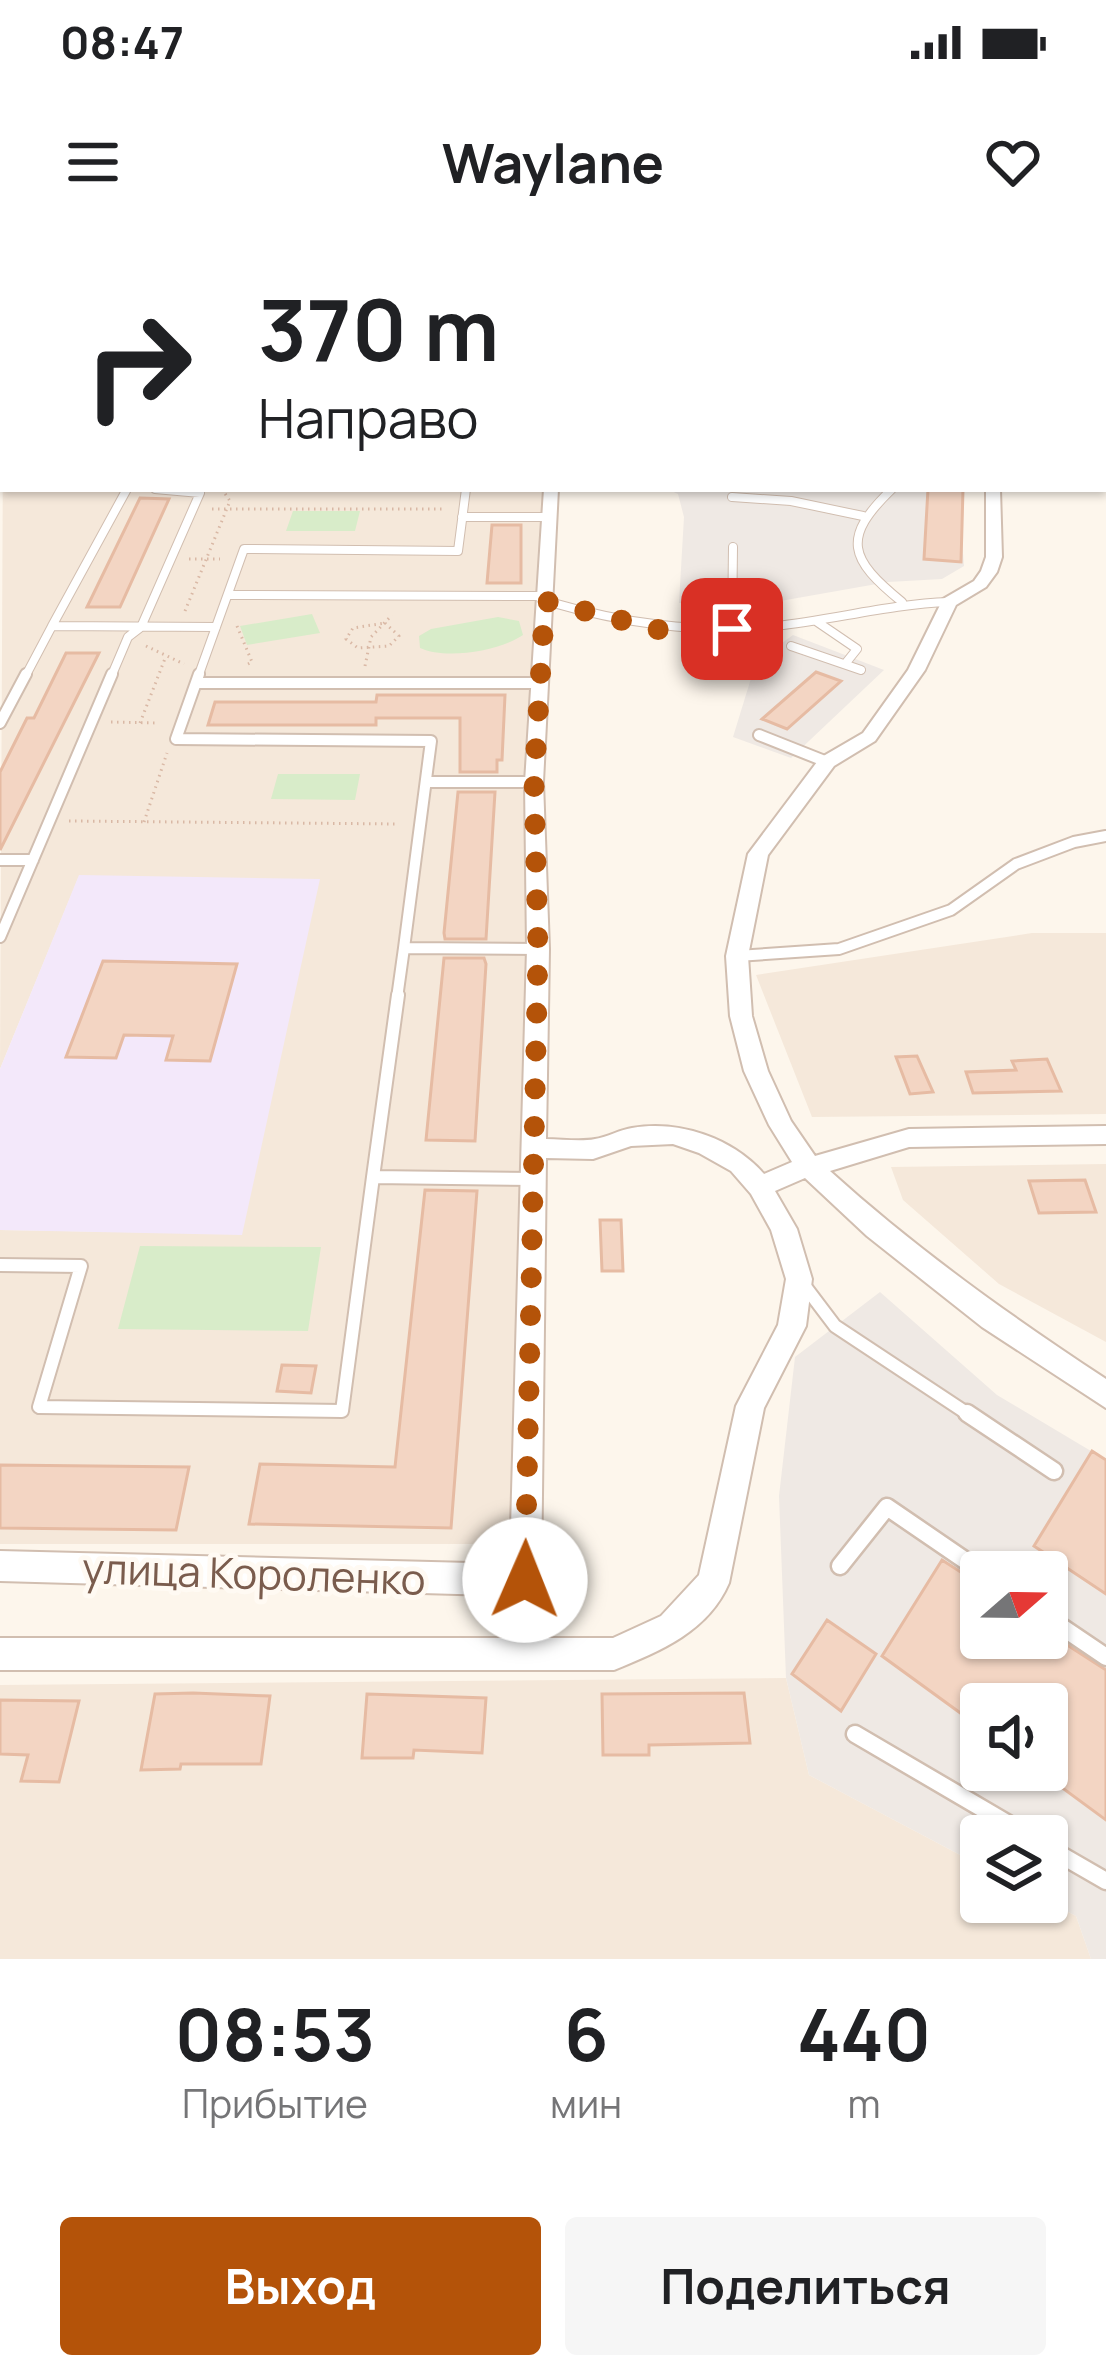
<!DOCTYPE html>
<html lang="ru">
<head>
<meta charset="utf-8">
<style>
	:root { --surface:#fff; --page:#f6f6f6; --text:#202124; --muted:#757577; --accent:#b45309 }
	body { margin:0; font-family:Manrope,sans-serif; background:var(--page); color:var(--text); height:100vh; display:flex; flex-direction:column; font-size:45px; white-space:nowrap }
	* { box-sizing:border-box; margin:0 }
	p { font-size:39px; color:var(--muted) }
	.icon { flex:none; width:66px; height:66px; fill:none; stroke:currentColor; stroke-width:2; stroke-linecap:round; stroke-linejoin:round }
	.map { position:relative; height:1719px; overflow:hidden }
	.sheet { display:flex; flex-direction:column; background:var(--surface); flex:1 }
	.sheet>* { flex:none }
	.guide { position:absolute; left:0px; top:0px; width:1107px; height:252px; box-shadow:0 3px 9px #0004; background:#fff; color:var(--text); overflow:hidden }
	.needle { width:78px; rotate:70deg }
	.fabs { position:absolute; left:960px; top:1311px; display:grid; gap:24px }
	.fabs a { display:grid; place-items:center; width:108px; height:108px; border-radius:12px; background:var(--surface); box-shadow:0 3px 9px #0004; font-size:60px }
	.pin { position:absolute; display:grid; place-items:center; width:102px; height:102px; color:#fff; margin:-51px; border-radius:24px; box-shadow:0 6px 18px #0006 }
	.me { position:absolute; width:132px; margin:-66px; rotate:1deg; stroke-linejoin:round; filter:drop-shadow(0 0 9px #0008) }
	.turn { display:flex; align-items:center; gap:42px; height:252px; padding:0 60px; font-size:54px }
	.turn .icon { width:156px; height:156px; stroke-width:2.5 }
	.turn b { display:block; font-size:84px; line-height:102px }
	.eta { display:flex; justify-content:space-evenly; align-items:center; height:204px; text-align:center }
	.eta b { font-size:72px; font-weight:700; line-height:84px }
	.action { display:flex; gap:24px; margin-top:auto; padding:24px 60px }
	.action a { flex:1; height:138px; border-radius:12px; background:var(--accent); color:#fff; font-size:48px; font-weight:700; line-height:138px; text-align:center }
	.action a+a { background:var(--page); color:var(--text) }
	.status { display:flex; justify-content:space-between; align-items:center; height:84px; padding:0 60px; background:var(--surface); direction:ltr }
	.status svg { height:33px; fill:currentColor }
	header { display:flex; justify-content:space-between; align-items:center; height:156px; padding:0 60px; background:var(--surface); font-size:54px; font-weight:700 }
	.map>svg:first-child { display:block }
</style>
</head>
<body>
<div class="status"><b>08:47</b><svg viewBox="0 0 49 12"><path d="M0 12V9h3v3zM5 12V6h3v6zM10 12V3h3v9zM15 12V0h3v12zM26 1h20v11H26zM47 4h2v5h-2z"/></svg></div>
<header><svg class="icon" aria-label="menu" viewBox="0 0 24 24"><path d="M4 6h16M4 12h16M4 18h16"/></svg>Waylane<svg class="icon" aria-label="heart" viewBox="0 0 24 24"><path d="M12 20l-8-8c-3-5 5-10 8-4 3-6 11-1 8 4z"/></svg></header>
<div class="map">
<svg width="1106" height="1719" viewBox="0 0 1106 1719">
	<rect width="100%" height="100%" fill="#fdf6ec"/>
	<path fill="#f5e8da" d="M 3,197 L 3,249 L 545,249 L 524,1304 L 0,1304 L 0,990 L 242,994 L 79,636 L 0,829 Z
		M 1032,693 L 1106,693 L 1106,874 L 812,877 L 756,735 Z
		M 1106,924 L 1106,1102 L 999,1044 L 903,960 L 891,927 Z
		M 786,1438 L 809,1535 L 981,1626 L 981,1662 L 1047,1661 L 1076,1676 L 1091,1719 L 0,1719 L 0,1445 Z"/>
	<path fill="#efe9e4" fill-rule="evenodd" d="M 667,249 L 958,249 L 964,326 L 942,339 L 888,342 L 752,366 L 679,363 L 684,277 L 678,254 Z
		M 793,395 L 884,430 L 791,518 L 733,497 L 756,422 Z
		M 880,1052 L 997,1155 L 1106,1220 L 1106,1719 L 1091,1719 L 1076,1676 L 1047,1661 L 1047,1596 L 981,1596 L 981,1626 L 809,1535 L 786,1438 L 779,1256 L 795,1117 ZM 981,1332 L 1047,1332 L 1047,1398 L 981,1398 ZM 981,1464 L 1047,1464 L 1047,1530 L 981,1530 Z"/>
	<path fill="#f3e8fa" d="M 79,635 L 320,639 L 242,995 L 0,990 L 0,829 Z"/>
	<path fill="#d8ecc9" d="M 293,271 L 360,271 L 355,291 L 286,291 Z
		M 312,374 L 320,393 L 247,405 L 240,386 Z
		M 498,377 L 519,381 L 523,395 C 500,411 446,420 420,408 L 419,396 L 431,389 Z
		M 278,534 L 360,534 L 355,560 L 271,559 Z
		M 140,1006 L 321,1007 L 308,1091 L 118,1089 Z"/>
	<path fill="#f3d5c3" stroke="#e6bba3" stroke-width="3" d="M 928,249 L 963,249 L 961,322 L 924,319 Z
		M 140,258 L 169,259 L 120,367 L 87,367 Z
		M 492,285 L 521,285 L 521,343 L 487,343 Z
		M 66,413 L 99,413 L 0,610 L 0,532 L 27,478 L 34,478 Z
		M 816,432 L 841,441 L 787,489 L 762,479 Z
		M 377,455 L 505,455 L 502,520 L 497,520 L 497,532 L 460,532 L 460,478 L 376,478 L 376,485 L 208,485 L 215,462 L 376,462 Z
		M 458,552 L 495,552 L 486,699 L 445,699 L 444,693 Z
		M 444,718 L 484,718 L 486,724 L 475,901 L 426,900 Z
		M 103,721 L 237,724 L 210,821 L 166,820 L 173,796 L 124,795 L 116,818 L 66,817 Z
		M 917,816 L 933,852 L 910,854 L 896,817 Z
		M 1047,819 L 1061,851 L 973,853 L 966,832 L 1016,830 L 1012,821 Z
		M 1085,940 L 1096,972 L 1039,973 L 1029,941 Z
		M 425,950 L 477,951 L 451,1288 L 249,1284 L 260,1224 L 395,1227 Z
		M 600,980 L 621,980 L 623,1031 L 602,1031 Z
		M 282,1125 L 316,1126 L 311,1153 L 277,1151 Z
		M 1092,1211 L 1106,1220 L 1106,1354 L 1034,1306 Z
		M 0,1225 L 189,1227 L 176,1290 L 0,1288 Z
		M 942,1320 L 981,1345 L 981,1398 L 1047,1398 L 1047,1392 L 1106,1430 L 1106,1580 L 1038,1530 L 1047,1530 L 1047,1464 L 981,1464 L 981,1488 L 882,1416 Z
		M 827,1380 L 876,1414 L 841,1471 L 792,1434 Z
		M 193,1453 L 270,1456 L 261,1524 L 181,1524 L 180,1529 L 141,1530 L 155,1454 Z
		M 744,1453 L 750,1503 L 649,1505 L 649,1515 L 603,1515 L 602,1454 Z
		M 367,1454 L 486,1458 L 482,1513 L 414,1510 L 413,1518 L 362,1518 Z
		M 0,1460 L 79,1461 L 59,1542 L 21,1541 L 28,1515 L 0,1514 Z"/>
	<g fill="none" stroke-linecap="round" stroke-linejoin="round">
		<g stroke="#d1beb0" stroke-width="8">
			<path id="service-far4" d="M 346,0 L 352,3
				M 0,1 L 39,3"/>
		</g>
		<g stroke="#d1beb0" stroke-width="10">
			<path id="service-far3" d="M 127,249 L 52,386 L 216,387
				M 892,249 C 841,298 849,319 902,362
				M 732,257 L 791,261 L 863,276
				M 462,277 L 551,277
				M 228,355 L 546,356
				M 546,361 C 622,383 696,394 775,386 C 833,380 890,364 949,362
				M 816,381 L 857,409 L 845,424
				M 732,389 L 733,307
				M 791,406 L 861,430
				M 25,437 L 52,386
				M 111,437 L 128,397 L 141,387 L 200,253 L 155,249
				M 198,437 L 244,309 L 458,311 L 466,249"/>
		</g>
		<g stroke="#d1beb0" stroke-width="14">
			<path id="service-far2" d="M 199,434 L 176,499 L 431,501 L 404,708 L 538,709
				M 196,443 L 541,443
				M 0,483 L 26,434
				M 759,495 L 827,522
				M 426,542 L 534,542
				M 0,620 L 33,620
				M 0,697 L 112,434
				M 737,716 L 839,709 L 951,670 L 1016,624 L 1074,602 L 1106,596
				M 397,758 L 404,708"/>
		</g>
		<g stroke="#d1beb0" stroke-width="16">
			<path id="service-far1" d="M 373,937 L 398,755
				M 0,1025 L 81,1026 L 39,1167 L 342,1171 L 373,937 L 534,939
				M 804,1045 L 835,1086 L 971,1176"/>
		</g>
		<g stroke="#d1beb0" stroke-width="21">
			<path id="service" d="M 967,1173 L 1054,1231
				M 840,1326 L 887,1267 L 982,1332
				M 1047,1377 L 1106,1417
				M 855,1494 L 1029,1596
				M 1047,1607 L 1106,1641"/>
		</g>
		<g stroke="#d1beb0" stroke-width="4">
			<path id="minor" d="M 1104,22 L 1106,22 L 1106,28 L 1104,28 Z
				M 1104,58 L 1106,58 L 1106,64 L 1104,64 Z
				M 0,63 L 3,63 L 3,69 L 0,69 Z
				M 0,232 L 3,232 L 3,240 L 0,240 Z
				M 544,249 L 558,249 L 543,542 L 549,709 L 546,899 C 562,899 580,902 595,899 C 608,897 619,890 632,888 C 680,880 732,898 764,934 L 792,922 L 769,885 L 744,831 L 730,776 L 726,716 L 748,614 L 820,518 L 863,493 L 908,430 L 943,359 L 974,341 L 981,331 L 986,317 L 986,249 L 1000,249 L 1002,317 L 997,332 L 986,347 L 956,365 L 925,430 L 875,501 L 834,526 L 768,615 L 748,716 L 752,776 L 768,831 L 791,881 L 815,916 L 909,889 L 1106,886 L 1106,904 L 909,907 L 830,931 C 916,1009 1009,1075 1106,1139 L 1106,1168 L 982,1087 L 867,996 L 805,938 L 775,951 L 797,989 L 812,1039 L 806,1086 L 764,1168 L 729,1343 C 708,1392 660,1411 614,1430 L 0,1430 L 0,1398 L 613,1398 L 661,1376 L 699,1335 L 736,1166 L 778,1085 L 786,1039 L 771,990 L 751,954 L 731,931 L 699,913 L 673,904 L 631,906 L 593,919 L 546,918 L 541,1340 L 536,1351 L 525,1356 L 0,1341 L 0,1311 L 510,1324 L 527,709 L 525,542 Z"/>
		</g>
		<path stroke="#d9b8a5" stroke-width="3" stroke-dasharray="1.5 4.5" stroke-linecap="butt" d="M 212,269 L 446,269
			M 189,319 L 220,319
			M 185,371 L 230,261 L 222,249
			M 385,383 L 399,396 L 389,406 L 358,408 L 346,399 L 353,388 Z
			M 237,386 L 252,422 L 248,424
			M 146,406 L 184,424
			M 365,426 L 371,397 L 392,375
			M 111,482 L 159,483
			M 140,483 L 166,416
			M 69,581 L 399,584
			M 144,582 L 167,513"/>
		<use href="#service-far4" stroke="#fff" stroke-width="6"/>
		<use href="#service-far3" stroke="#fff" stroke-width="8"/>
		<use href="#service-far2" stroke="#fff" stroke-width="10"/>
		<use href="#service-far1" stroke="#fff" stroke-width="12"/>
		<use href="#service" stroke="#fff" stroke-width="16"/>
		<use href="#minor" fill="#fff" fill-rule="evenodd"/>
	</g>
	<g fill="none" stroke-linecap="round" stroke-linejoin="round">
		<path stroke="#b45309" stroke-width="21" stroke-dasharray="0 37.8" d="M 525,1340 L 538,709 L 534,542 L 545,361 L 660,390 L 732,389"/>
	</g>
	<g text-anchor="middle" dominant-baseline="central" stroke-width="10" stroke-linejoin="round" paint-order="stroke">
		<g font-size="42" fill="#7a5c4d" stroke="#fffaf3">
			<text transform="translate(254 1333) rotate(2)">улица Короленко</text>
		</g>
	</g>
</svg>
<div class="fabs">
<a><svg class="needle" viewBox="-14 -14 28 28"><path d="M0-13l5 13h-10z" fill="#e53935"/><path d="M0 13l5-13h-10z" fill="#757577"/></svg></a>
<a><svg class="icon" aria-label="sound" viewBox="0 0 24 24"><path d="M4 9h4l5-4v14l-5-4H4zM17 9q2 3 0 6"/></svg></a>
<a><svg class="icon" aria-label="layers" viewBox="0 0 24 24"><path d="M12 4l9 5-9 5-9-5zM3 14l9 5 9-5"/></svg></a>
</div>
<div class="pin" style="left:732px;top:389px;background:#d93025"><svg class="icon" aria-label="arrive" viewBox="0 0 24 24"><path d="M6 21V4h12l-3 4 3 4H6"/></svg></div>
<svg class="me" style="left:525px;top:1340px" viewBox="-20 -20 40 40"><circle r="19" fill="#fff"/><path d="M0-13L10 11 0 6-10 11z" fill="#b45309"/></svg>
<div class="guide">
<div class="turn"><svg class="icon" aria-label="right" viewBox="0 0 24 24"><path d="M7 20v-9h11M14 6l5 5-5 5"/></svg><div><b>370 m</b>Направо</div></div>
</div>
</div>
<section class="sheet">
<div class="eta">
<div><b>08:53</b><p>Прибытие</p></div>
<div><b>6</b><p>мин</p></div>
<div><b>440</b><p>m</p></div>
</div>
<div class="action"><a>Выход</a><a>Поделиться</a></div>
</section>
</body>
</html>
